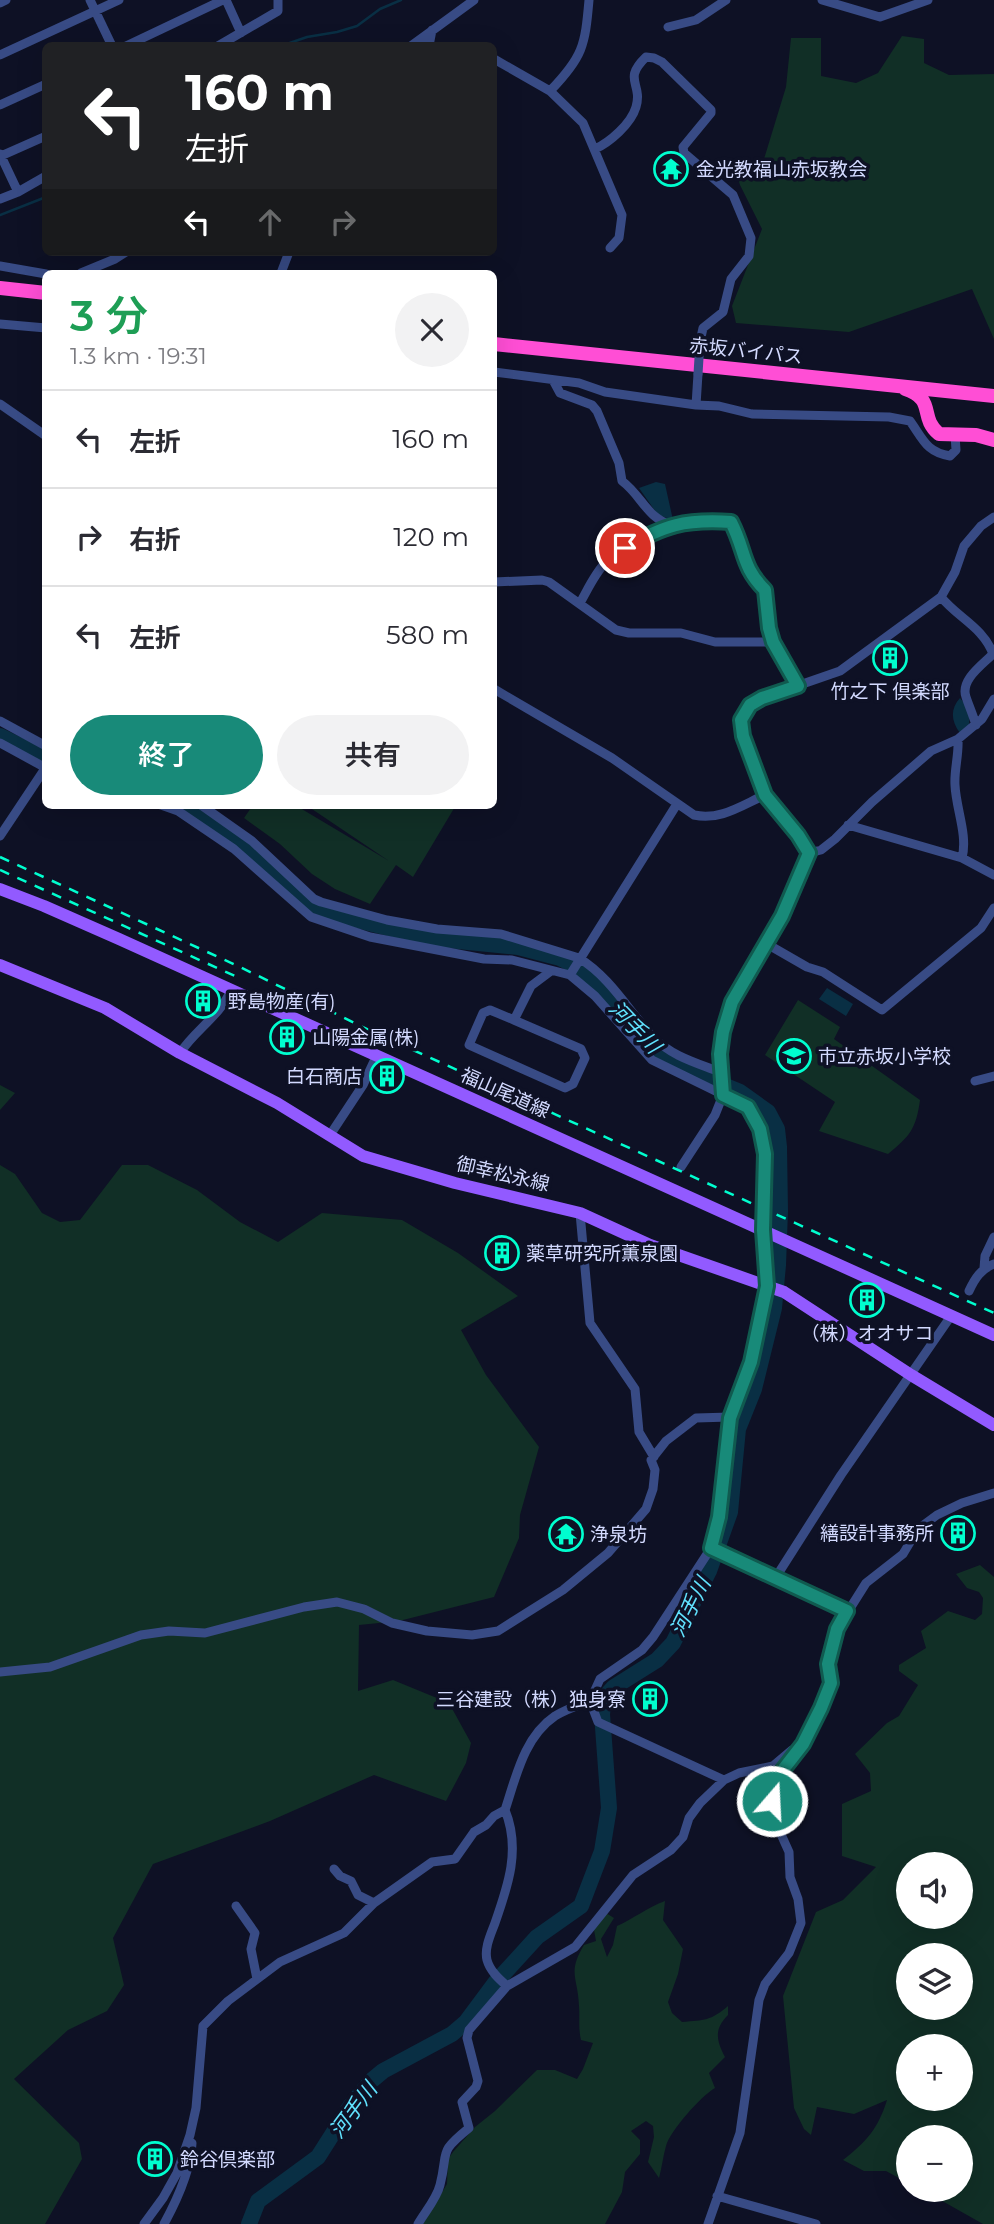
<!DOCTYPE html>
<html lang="ja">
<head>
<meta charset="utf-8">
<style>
	:root { --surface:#fff; --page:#f2f2f3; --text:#2b2b33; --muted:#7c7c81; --line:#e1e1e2; --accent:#188a79 }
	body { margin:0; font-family:Montserrat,"Noto Sans JP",sans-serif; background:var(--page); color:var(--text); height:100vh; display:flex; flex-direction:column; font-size:26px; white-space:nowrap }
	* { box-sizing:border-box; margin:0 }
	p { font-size:23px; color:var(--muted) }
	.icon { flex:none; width:38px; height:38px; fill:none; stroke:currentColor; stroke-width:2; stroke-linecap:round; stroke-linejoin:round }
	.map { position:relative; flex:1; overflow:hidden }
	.side { position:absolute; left:42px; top:270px; width:455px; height:539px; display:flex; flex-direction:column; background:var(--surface); border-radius:10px; box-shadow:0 7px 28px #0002 }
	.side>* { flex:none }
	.guide { position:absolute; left:42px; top:42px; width:455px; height:214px; border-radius:10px; box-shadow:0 7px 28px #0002; background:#202124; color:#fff; overflow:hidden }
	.fabs { position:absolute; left:896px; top:1852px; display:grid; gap:14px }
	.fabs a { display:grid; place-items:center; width:77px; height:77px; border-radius:50%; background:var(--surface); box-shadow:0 7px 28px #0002; font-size:35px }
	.pin { position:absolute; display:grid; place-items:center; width:60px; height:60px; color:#fff; margin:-30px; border:4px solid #fff; border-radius:50%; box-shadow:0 2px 7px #0007 }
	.me { position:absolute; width:77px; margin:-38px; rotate:19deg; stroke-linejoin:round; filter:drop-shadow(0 0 5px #0008) }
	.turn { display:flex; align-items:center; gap:24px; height:147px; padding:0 28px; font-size:32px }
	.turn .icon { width:91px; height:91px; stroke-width:2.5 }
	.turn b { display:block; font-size:49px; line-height:60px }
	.lanes { display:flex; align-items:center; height:66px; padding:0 28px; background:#0003; justify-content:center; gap:35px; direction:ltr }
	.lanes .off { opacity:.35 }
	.round { display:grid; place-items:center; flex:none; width:74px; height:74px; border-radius:37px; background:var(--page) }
	.summary { display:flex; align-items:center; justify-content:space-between; height:119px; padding:0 28px }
	h1 { font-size:42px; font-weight:600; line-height:52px; color:#1e9e55 }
	.button { display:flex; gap:14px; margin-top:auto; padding:14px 28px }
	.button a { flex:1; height:80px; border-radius:42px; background:var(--accent); color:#fff; font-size:28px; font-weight:600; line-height:80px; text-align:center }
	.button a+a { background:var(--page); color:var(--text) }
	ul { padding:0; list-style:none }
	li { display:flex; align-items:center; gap:21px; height:98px; padding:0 28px; border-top:2px solid var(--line) }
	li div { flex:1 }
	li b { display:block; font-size:26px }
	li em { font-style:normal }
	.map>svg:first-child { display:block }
</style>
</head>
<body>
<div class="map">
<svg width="994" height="2224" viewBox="0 0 994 2224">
	<rect width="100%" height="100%" fill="#0e1125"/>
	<path fill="#112f26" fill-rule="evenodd" d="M 902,36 L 924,39 L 924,63 L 949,75 L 994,74 L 994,339 L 972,289 L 849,332 L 736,323 L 732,306 L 762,229 L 740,185 L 734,166 L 764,159 L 786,87 L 791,38 L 821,38 L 821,76 L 856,83 L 878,73 Z
		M 253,805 L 295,805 L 389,861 L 306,805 L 456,805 L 413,877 L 396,865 L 370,904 L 335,889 L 312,874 L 280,844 L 244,818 Z
		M 798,1000 L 840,1027 L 834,1039 L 920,1100 C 916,1129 910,1136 888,1154 L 819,1131 L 835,1102 L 765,1055 Z
		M 0,1085 L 15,1093 L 0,1110 Z
		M 0,1165 L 15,1174 L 42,1213 L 60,1222 L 80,1220 L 122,1165 L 148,1165 L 197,1190 L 240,1222 L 278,1242 L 322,1213 L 402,1220 L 458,1253 L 518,1296 L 461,1330 L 486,1375 L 539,1447 L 520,1515 L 519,1538 L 494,1597 L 399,1621 L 359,1625 L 358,1691 L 393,1680 L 449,1703 L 471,1743 L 466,1763 L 446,1801 L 374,1775 L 270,1821 L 153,1864 L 113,1938 L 124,1985 L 107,2011 L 68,2030 L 14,2079 L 79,2143 L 82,2159 L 45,2224 L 0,2224 Z
		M 980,1565 L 994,1577 L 994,2224 L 983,2224 L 921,2189 L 961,2189 L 961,2137 L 908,2137 L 908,2183 L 886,2171 L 864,2171 L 843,2160 C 866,2142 878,2129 887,2100 L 854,2114 L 817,2107 L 811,2135 L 804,2129 L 794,2108 L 783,1996 L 816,1912 L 843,1900 L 876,1867 L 842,1856 L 842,1804 L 871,1791 L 870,1773 L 855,1754 L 887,1723 L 899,1716 L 918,1685 L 899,1671 L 899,1665 L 926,1648 L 921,1631 L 948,1611 L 975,1620 L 982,1614 L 983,1598 L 979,1592 L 967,1588 L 956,1574 ZM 908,1864 L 961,1864 L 961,1916 L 908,1916 ZM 908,1955 L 961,1955 L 961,2007 L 908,2007 ZM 908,2046 L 961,2046 L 961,2098 L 908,2098 Z
		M 665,1901 L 663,1920 L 683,1949 L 678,1974 L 668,2002 L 672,2013 L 682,2022 C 705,2020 710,2021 728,2006 L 728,2015 C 714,2029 716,2040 725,2057 L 709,2073 L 715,2088 C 701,2096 670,2131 666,2146 C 663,2156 662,2167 659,2178 L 648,2162 L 654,2137 L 653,2126 L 646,2121 L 631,2131 L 640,2140 L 640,2154 L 625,2172 L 622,2192 L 605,2224 L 423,2224 L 447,2184 L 448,2159 L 453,2152 L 475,2127 L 495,2111 L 537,2070 L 555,2070 L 577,2079 L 583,2069 L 593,2043 L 581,2040 C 578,2027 580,2018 579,2006 C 578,1977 567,1973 584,1945 L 596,1941 L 594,1930 L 606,1913 L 614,1918 L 601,1939 L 607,1957 L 613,1945 L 617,1926 C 633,1919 648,1907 665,1901 Z"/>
	<path fill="#092f44" d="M 656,482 L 665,484 L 673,520 L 658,515 L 639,488 Z
		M 960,698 C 969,708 970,713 969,727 L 960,733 C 951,721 950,709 960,698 Z
		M 827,988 L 853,1004 L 846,1016 L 819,999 Z"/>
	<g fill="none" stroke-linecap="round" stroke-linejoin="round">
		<path stroke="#092f44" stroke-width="2.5" d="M 281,46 L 307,37 L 337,32 L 357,26 L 380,9 L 401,0
			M 0,215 L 46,197"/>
		<path stroke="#092f44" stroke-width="16" d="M 0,736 L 33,752 L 46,755
			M 190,805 L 232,834 L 314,905 L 341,916 L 428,938 L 518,947 L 560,958 L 582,969 L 606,993 L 638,1034 L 655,1053 L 674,1065 L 740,1092 L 768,1112 L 777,1129 L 779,1147 L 780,1211 L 778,1265 L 774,1308 L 754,1389 L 738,1429 L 730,1512 L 709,1571 L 673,1643 L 657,1660 L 614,1687 L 604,1698 L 602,1714 L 609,1808 L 602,1851 L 581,1906 L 537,1937 L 495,1983 L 466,2022 L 452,2034 L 383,2071 L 371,2081 L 351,2105 L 318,2157 L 258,2201 L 249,2224"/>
		<path stroke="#384b85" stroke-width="9" d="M 90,0 L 112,46
			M 226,0 L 241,33
			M 822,0 L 880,17 L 928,0
			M 0,3 L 6,0
			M 668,27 L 696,20 L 726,0
			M 126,46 L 223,0
			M 218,46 L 278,11 L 278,0
			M 411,46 L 474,0
			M 429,46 L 432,30
			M 0,55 L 119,0
			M 494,59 L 550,91 L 583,123 L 622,215 L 619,238 L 610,248
			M 550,91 C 583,57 585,46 589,0
			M 0,105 L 46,84
			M 595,149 C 610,142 631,124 636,107 C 643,83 622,80 646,57 L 654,58 L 662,62 L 711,110 L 711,113 L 683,147 L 684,153 L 733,195 L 751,238 L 749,256 L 731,279 L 723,312 L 703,328 L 700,342
			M 0,154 L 18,192
			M 1,156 L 46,136
			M 0,199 L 18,192 L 46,176
			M 0,266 L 46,274
			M 81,273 L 115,259 L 126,252
			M 281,273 L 289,252
			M 0,324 L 46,328
			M 494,372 L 579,383 L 605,392 L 696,405 L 719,406 L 752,414 L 889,417 L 910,421 C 923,439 926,452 950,456 L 956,450 L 955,435
			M 553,380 L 560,393 L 592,405 L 597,411 L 619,463 L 622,481 C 642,496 646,517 671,525
			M 0,404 L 46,436
			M 696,405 L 698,374
			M 494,582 L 542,580 L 549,582 L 616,630 L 629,633 L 681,633 L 715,642 L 773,642 L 798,686
			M 941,597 C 958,618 983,627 993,654 C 982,665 960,680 966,697 C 969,706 973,715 976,725
			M 580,603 C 588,589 595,573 606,562 C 639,529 686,519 731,522 C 745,549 742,567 765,590 L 769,628 L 773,642
			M 494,689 L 612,758 L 694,815 C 720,821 742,805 765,795
			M 0,721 L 46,746
			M 958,739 C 959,755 954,770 955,785 C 956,809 968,835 962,858
			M 0,743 L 46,768
			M 201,805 L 252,841 L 314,899 L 321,902 L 387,920 L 437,929 L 501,934 L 579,958 C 611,978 628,1010 653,1037 C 671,1056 697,1063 720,1072
			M 848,825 L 962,858 L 994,875
			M 0,836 L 46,767
			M 809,853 L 821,850 L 835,839 L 872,802 L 931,751 L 958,739 L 982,719 L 994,699
			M 767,944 L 807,967 L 823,972 L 882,1010 L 981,928 L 994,908
			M 570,975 L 677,804
			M 514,1020 L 490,1010 L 483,1013 L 469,1045 L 565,1088 L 573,1084 L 585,1058 L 581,1049 L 514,1020 L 531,986 L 551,971
			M 180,1053 C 195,1030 220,1016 231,990
			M 975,1081 L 994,1076
			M 330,1135 L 363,1085 L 376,1057
			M 681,1167 L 715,1115 L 723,1095 L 721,1054 L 723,1032 L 732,1002 L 782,916 L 809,853 C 796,832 778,816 765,795 C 759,785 740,734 741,722 C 742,711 753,704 762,698 L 840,671 L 941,597 L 955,572 L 964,546 L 981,526 L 994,517
			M 580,1213 L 590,1323 L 635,1389 L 639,1432 L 654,1457
			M 984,1268 L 985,1256 L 994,1237
			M 969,1291 C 975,1278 981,1269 994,1264
			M 711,1548 L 776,1577 L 841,1475 L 951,1316
			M 776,1577 L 847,1611
			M 0,1672 L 50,1667 L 141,1635 L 169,1631 L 205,1633 L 304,1607 L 337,1602 L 364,1609 L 392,1623 L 427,1631 L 472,1635 L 498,1631 L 563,1590 L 608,1553 L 646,1509 L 653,1489 L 655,1470 L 651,1460 L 666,1441 L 696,1418 L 730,1417
			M 590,1701 L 598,1722 L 724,1780
			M 505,1810 C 521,1849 508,1886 495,1923 C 491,1934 484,1948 487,1960 C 490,1971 499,1979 507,1986
			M 334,1869 L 340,1876 L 351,1881 L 358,1895 L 374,1903
			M 236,1906 L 255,1933 L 251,1949 L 257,1979
			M 717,2196 L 816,2224
			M 144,2224 L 163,2198 L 177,2173 L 190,2135 L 196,2108 L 203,2026 L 228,2001 L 280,1962 L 344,1933 L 374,1903 L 432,1862 L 455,1859 L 474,1832 L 486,1825 L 494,1816 L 505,1810 C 516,1777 524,1737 555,1716 C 566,1709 579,1705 590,1701 L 600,1679 L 642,1650 L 653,1637 L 711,1548 L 719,1517 L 730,1417 L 751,1362 L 767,1286 L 763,1230 L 765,1154 L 760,1129 L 748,1107 L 652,1060 L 595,996 L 570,975 L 512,960 L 484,959 L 370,937 L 311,917 L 234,849 L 178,811 L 161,805
			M 164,2224 C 177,2200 191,2170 192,2143
			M 418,2224 C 425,2212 437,2198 440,2185 C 449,2150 437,2154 469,2128 L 462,2102 L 476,2087 L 478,2081 L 467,2038 L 469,2030 L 507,1986 L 575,1947 L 633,1875 L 671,1850 L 683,1837 L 689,1818 L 700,1803 L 724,1780 L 739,1773 L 773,1766 L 792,1750
			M 708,2224 L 740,2133 L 759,2000 L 765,1984 L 789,1953 L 801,1923 L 798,1899 L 790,1877 L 789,1852 L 775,1821 L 772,1801 L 775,1780 L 803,1744 L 821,1708 L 831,1683 L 828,1664 L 837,1629 L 866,1583 L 903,1554 L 918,1529 L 937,1515 L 962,1503 L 994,1493"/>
		<path stroke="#925aff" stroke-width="12" d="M 0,889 L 44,906 L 119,939 L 994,1335
			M 0,965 L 105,1008 L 180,1053 L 277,1103 L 363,1156 L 455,1183 L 580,1213 L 650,1245 L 784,1292 L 911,1375 L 994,1425"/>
		<path stroke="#ff4ed5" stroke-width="14" d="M 0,288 L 46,293
			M 494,344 L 994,396
			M 905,389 C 937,400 918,416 939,434 L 976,435 L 994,440"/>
		<path stroke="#00fecf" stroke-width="2.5" stroke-dasharray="10 9" stroke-linecap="butt" d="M 0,857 L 240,967 L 371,1031 L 994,1313
			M 0,870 L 235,976"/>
		<path stroke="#384b85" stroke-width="9" d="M 698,374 L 700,342"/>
	</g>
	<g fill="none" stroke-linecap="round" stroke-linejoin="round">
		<g stroke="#105a4f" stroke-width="18">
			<path id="route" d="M 625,548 C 664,525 685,519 731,522 C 746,551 741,566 765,590 L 769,628 L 773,642 L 798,686 L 762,698 L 750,705 L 741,720 L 743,736 L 765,795 L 798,835 L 809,853 L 782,916 L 732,1002 L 723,1032 L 720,1054 L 723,1095 L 748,1107 L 760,1129 L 765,1154 L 763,1230 L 767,1286 L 751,1362 L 730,1418 L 719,1517 L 711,1548 L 847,1611 L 837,1629 L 828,1664 L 831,1683 L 821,1708 L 803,1744 L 775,1780 L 772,1801"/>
		</g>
		<use href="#route" stroke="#188a79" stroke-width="12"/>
	</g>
	<defs>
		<g id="temple-ring" transform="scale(1.75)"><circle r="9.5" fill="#0e1125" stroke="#00fecf" stroke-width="1.5"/><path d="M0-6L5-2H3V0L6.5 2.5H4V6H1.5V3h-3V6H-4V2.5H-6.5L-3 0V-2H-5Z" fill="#00fecf"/></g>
		<g id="building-ring" transform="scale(1.75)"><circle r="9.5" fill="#0e1125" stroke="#00fecf" stroke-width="1.5"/><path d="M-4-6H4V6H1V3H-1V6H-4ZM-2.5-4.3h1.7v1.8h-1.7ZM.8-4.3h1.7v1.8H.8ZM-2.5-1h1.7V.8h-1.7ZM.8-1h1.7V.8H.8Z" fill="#00fecf"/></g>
		<g id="school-ring" transform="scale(1.75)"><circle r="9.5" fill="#0e1125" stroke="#00fecf" stroke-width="1.5"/><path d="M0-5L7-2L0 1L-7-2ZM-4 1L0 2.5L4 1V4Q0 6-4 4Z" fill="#00fecf"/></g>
	</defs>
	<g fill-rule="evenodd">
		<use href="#temple-ring" x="671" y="169"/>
		<use href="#building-ring" x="890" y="658"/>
		<use href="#building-ring" x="203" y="1001"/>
		<use href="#building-ring" x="287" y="1037"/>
		<use href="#school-ring" x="794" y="1056"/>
		<use href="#building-ring" x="387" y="1076"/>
		<use href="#building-ring" x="502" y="1253"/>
		<use href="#building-ring" x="867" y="1300"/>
		<use href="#building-ring" x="958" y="1533"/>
		<use href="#temple-ring" x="566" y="1534"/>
		<use href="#building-ring" x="650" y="1699"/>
		<use href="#building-ring" x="155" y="2159"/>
	</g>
	<g text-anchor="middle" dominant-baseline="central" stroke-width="7" stroke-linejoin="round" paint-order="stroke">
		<g font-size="19" fill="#d3daff" stroke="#0e1125" text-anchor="start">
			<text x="696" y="169">金光教福山赤坂教会</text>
			<text x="890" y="691" text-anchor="middle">竹之下 倶楽部</text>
			<text x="228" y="1001">野島物産(有)</text>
			<text x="312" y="1037">山陽金属(株)</text>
			<text x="818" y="1056">市立赤坂小学校</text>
			<text x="362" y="1076" text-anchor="end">白石商店</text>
			<text x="526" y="1253">薬草研究所薫泉園</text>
			<text x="867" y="1333" text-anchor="middle">（株）オオサコ</text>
			<text x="934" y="1533" text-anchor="end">繕設計事務所</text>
			<text x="590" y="1534">浄泉坊</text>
			<text x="626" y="1699" text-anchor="end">三谷建設（株）独身寮</text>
			<text x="180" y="2159">鈴谷倶楽部</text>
		</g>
		<g font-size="19" fill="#d3daff" stroke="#0e1125">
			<text transform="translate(746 351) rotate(6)">赤坂バイパス</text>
			<text transform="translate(505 1093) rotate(24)">福山尾道線</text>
			<text transform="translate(503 1174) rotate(13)">御幸松永線</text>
		</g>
		<g font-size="21" font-style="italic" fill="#61e3ff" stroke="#0e1125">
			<text transform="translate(635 1027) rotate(46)">河手川</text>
			<text transform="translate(690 1607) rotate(-63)">河手川</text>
			<text transform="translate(353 2110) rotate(-53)">河手川</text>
		</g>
	</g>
</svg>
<div class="fabs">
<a><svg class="icon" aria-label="sound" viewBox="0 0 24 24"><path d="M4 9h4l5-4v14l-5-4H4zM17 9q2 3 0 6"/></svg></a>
<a><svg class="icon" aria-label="layers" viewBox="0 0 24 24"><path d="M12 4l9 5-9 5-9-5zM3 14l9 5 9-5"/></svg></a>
<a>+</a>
<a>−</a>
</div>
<div class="pin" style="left:625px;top:548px;background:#d93025"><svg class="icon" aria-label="arrive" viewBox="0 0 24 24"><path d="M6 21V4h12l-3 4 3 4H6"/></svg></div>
<svg class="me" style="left:772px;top:1801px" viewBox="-20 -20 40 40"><circle r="17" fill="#188a79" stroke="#fff" stroke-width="3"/><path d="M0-11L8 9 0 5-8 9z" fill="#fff"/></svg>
<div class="guide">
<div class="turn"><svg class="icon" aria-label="left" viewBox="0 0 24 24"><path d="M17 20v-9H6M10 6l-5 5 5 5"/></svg><div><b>160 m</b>左折</div></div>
<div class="lanes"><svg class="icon" aria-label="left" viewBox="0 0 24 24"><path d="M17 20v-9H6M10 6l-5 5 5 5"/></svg><svg class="icon off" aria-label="ahead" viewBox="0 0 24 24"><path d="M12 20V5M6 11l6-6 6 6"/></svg><svg class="icon off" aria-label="right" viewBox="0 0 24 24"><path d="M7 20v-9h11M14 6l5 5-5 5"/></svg></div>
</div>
<section class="side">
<div class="summary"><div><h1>3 分</h1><p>1.3 km · 19:31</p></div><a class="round"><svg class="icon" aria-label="close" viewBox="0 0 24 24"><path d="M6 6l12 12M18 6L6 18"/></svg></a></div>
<ul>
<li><svg class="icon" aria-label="left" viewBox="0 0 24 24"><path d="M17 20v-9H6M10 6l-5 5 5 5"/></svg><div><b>左折</b></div><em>160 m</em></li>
<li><svg class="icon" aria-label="right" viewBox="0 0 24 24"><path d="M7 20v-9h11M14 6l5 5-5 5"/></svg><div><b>右折</b></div><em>120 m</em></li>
<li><svg class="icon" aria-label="left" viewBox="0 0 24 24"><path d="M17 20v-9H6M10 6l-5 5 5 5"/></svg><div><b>左折</b></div><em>580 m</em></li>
</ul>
<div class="button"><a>終了</a><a>共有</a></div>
</section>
</div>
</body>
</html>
